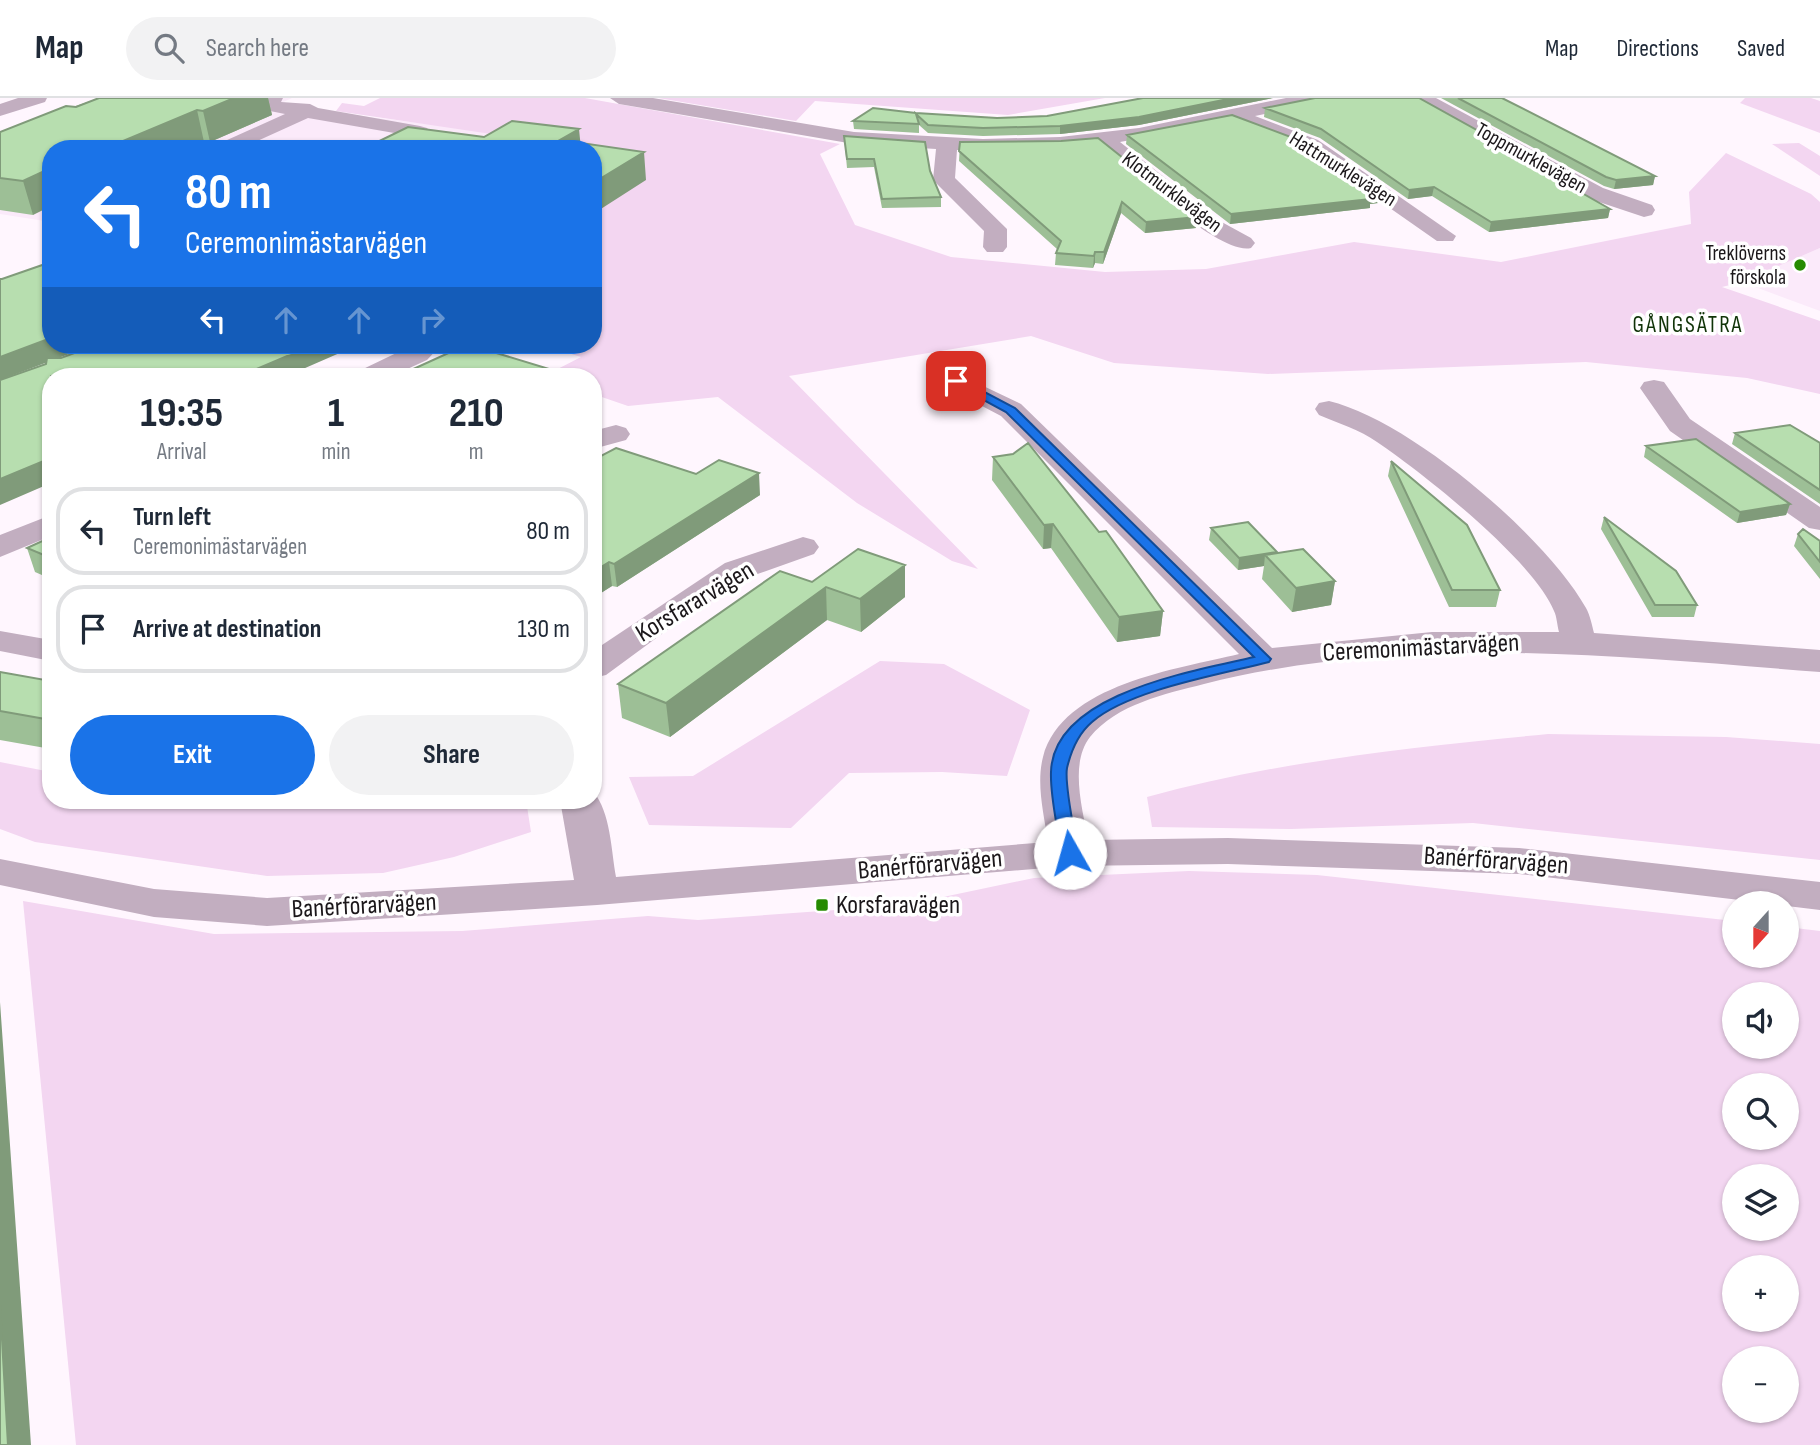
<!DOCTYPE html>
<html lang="en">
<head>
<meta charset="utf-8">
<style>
	:root { --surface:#fff; --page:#f2f2f3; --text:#1f2937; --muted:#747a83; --line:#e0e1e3; --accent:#1a73e8 }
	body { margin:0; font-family:"Sofia Sans Condensed",sans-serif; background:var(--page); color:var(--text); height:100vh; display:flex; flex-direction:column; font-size:26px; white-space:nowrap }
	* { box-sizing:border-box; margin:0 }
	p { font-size:23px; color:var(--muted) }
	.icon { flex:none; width:38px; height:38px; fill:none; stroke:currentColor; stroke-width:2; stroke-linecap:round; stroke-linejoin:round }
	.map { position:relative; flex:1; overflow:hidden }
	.side { position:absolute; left:42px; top:270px; width:560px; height:441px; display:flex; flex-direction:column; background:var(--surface); border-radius:28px; box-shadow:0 2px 5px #0004 }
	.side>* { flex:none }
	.hud { position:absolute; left:42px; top:42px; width:560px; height:214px; border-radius:28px; box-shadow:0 2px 5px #0004; background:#1a73e8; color:#fff; overflow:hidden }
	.needle { width:46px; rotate:201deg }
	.controls { position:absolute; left:1722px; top:793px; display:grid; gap:14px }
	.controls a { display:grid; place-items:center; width:77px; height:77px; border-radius:50%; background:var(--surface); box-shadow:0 2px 5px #0004; font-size:35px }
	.pin { position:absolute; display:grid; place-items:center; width:60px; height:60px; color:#fff; margin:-30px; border-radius:14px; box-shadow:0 4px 10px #0006 }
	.me { position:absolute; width:77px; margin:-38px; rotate:353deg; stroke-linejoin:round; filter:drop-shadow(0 0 5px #0008) }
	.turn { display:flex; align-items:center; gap:24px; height:147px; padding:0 28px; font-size:32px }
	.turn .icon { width:91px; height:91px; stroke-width:2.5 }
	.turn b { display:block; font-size:49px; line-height:60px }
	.lanes { display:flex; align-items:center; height:66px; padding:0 28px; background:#0003; justify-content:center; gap:35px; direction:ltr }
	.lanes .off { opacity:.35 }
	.eta { display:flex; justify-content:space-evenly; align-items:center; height:119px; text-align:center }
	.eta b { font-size:42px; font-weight:700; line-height:49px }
	.button { display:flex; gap:14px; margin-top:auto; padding:14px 28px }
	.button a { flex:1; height:80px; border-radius:42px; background:var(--accent); color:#fff; font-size:28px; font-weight:700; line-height:80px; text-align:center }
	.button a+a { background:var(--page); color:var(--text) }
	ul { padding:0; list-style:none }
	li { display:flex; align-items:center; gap:21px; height:88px; margin:0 14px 10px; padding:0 14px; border:4px solid var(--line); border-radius:28px }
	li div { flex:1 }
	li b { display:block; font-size:26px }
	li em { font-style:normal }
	header { display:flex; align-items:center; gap:42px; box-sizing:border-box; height:98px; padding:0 35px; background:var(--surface); border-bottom:2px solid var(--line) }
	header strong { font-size:33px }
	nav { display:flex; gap:38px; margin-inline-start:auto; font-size:24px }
	.search { width:490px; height:63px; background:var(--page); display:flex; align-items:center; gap:18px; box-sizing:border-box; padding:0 24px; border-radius:38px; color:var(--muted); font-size:26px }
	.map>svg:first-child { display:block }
</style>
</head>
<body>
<header>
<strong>Map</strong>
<div class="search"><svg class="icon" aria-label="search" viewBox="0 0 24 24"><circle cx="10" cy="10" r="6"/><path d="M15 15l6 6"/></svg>Search here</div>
<nav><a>Map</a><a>Directions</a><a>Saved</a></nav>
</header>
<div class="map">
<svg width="1820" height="1347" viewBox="0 0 1820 1347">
	<rect width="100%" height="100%" fill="#fff6fe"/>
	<path fill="#fbeafa" d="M 152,0 L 292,0 L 281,5 L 346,16 L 468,31 L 580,51 L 51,51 L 51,124 L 0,116 L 0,62 Z
		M 1820,150 L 1820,213 L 1742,184 Z"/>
	<path fill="#f3d6f1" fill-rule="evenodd" d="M 380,0 L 585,0 L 840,46 L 820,56 L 855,127 L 951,159 L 1105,174 L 1206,171 L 1354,144 L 1501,164 L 1691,126 L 1689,94 L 1726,55 L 1811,96 L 1820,104 L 1820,150 L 1742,184 L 1722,189 L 1820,223 L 1820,296 L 1747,280 L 1586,264 L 1268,276 L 1114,265 L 1031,238 L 789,278 L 978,471 L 952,463 L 857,405 L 718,299 L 628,308 L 593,296 L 593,278 L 544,278 L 581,259 L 543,247 L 593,247 L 593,51 L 336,13 L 342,5 L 364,8 Z
		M 658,0 L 1105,0 L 1008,17 L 815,3 L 796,23 Z
		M 1745,0 L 1811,0 L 1820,3 L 1820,35 L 1740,5 Z
		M 1799,45 L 1820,58 L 1820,78 L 1772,46 Z
		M 880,563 L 944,566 L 1030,612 L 1007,678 L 942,674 L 849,675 L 791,730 L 649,727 L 629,679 L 693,678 Z
		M 1548,636 L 1726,639 L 1820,646 L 1820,762 L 1473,725 L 1291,731 L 1152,729 L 1147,699 C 1278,663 1413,649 1548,636 Z
		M 0,664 L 51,674 L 51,702 L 201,702 L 252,711 L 261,702 L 526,702 L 531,734 L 454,759 L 383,775 L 267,778 L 35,744 L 0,731 Z
		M 1189,773 L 1317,777 L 1734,823 L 1734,858 L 1787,858 L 1787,829 L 1820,833 L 1820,1347 L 76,1347 L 23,803 L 214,836 L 462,833 L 648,818 L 698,822 L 905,807 L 1034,780 ZM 1735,896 L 1787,896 L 1787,948 L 1734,948 ZM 1734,987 L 1787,987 L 1787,1040 L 1734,1040 ZM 1734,1078 L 1787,1078 L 1787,1130 L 1734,1130 ZM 1787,1169 L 1787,1222 L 1734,1222 L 1734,1169 ZM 1787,1260 L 1787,1312 L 1734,1312 L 1734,1260 Z"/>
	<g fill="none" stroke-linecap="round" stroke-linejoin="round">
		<path fill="#c2aec0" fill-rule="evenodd" d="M 18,0 L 47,0 L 45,4 L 0,18 L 0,6 Z
			M 263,0 L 283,0 L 281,4 L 310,6 L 318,10 L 420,28 L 427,30 L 430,34 L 403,51 L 377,51 L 400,36 L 308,20 L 240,51 L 213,51 L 216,47 L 285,16 L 260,11 L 257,7 Z
			M 610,0 L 653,0 L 854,34 L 983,41 L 1060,39 L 1139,30 L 1286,0 L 1323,0 L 1321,4 L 1255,18 L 1318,42 L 1456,138 L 1453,143 L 1437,143 L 1304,50 L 1231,23 L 1120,44 L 1218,122 L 1251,140 L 1255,145 L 1251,150 C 1220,158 1125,69 1098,47 L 1060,51 L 957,52 L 955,80 L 1007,131 L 1007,149 L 1003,154 L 987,154 L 983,149 L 984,133 L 933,82 L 936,51 L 854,46 L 619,6 Z
			M 1413,0 L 1436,0 L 1603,90 L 1652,107 L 1655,112 L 1652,117 L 1644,119 L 1587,100 L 1415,4 Z
			M 413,247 L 441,247 L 427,262 L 392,278 L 357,278 L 361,272 Z
			M 956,275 L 1021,306 L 1272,550 L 1432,534 L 1559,534 C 1557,527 1557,519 1554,513 C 1534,463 1423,375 1377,344 C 1360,332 1338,325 1319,317 L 1315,311 L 1319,305 L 1329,303 C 1409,322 1546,438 1586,510 C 1590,517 1592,527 1594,535 L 1820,552 L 1820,574 C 1614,558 1407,535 1204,586 C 1165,596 1117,606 1090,639 C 1069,666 1083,712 1088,742 L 1228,740 L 1519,750 L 1820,784 L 1820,812 L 1787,808 L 1787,805 L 1765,805 L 1519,776 L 1228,766 L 1070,768 L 597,807 L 267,828 L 154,819 L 0,787 L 0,761 L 154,791 L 267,800 L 574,782 L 560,702 L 593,702 L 593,693 C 611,715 611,752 616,779 L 1048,744 C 1044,717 1036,686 1043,659 C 1062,586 1178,571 1239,556 L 1001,318 L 946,289 L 942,283 L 946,277 Z
			M 1654,282 L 1664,284 L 1690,321 L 1820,409 L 1820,432 L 1809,430 L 1670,333 L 1640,290 L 1644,284 Z
			M 616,327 L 626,330 L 630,336 L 626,342 L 593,351 L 593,333 Z
			M 51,417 L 51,438 L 0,459 L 0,437 Z
			M 803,439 L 814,442 L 819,449 L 814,456 L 749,479 L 674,527 L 606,577 L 593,580 L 593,553 L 725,465 Z
			M 0,533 L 51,542 L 51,563 L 0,553 Z"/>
	</g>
	<path fill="#9dbf96" d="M 99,0 L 268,0 L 272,17 L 210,44 L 204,44 L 188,51 L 51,51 L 33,117 L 0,112 L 0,34 Z
		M 1143,0 L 1273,0 L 1139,27 L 1060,36 L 983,38 L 928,35 L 919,27 L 919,35 L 854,31 L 853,23 L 916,15 L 997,20 L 1047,18 Z
		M 1441,0 L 1502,0 L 1655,78 L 1653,87 L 1614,91 L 1604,88 Z
		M 1265,10 L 1575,91 L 1610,111 L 1608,120 L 1489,134 L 1432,98 L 1408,101 L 1320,40 L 1264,19 Z
		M 1127,37 L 1379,96 L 1378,105 L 1370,106 L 1370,110 L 1230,126 L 1126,46 Z
		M 844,38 L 930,73 L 941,99 L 941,109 L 882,110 L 874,69 L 847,70 Z
		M 960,44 L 1196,130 L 1145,135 L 1121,115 L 1103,166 L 1095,165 L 1093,170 L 1055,167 L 1056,155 L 1057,151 L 959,63 Z
		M 1735,335 L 1820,345 L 1820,406 L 1732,346 Z
		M 1646,348 L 1790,406 L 1786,417 L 1737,425 L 1644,359 Z
		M 993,359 L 1099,434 L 1163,513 L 1160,538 L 1117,544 L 1051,450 L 1043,451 L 992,382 Z
		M 593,362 L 760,397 L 617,489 L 612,488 L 593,500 Z
		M 1391,363 L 1500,492 L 1496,509 L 1449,509 L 1388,378 Z
		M 1604,419 L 1697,507 L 1694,519 L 1652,519 L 1601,431 Z
		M 1211,430 L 1276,455 L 1335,483 L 1331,507 L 1292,514 L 1262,481 L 1264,468 L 1238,472 L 1209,442 Z
		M 1798,436 L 1820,443 L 1820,481 L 1794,448 Z
		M 51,439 L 51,481 L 35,474 L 27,450 Z
		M 905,467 L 905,499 L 861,534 L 827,522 L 670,639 L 622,620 L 618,586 L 812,484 Z
		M 0,574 L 51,583 L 51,651 L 0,642 Z"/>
	<path fill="#809b7a" d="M 234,0 L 268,0 L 272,17 L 210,44 L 203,13 Z
		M 1233,0 L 1273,0 L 1139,27 L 1060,36 L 1060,28 Z
		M 197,12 L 204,44 L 188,51 L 117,51 L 116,46 Z
		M 579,31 L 581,51 L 560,42 Z
		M 107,45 L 108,51 L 94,51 Z
		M 644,54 L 646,82 L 593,116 L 593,85 Z
		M 51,70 L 51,108 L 33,117 L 23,83 Z
		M 1655,78 L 1653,87 L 1614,91 L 1616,82 Z
		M 1434,89 L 1432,98 L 1408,101 L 1409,92 Z
		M 1379,96 L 1378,105 L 1370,106 L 1370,110 L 1230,126 L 1231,116 Z
		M 1122,104 L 1121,115 L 1103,166 L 1104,154 Z
		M 1610,111 L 1608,120 L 1489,134 L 1491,124 Z
		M 1197,119 L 1196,130 L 1145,135 L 1146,124 Z
		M 1095,154 L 1095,165 L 1093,170 L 1094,158 Z
		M 51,240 L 51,247 L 93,247 L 0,282 L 0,259 Z
		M 306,247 L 358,247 L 296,274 L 296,277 L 293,278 L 240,278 Z
		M 51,360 L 51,385 L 0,407 L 0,381 Z
		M 759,375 L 760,397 L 617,489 L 614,466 Z
		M 1790,406 L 1786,417 L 1737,425 L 1740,414 Z
		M 1053,426 L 1051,450 L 1043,451 L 1044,427 Z
		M 1277,454 L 1275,466 L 1265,457 L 1264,468 L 1238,472 L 1239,460 Z
		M 609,464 L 612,488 L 593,500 L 593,474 Z
		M 905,467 L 905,499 L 861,534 L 860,501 Z
		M 1335,483 L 1331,507 L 1292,514 L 1296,490 Z
		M 826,489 L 827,522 L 670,639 L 666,605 Z
		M 1163,513 L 1160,538 L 1117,544 L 1119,519 Z
		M 0,904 L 31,1347 L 8,1347 L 0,1206 Z"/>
	<path fill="#b7deaf" stroke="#809b7a" stroke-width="2" d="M 99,0 L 234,0 L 203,13 L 197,12 L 116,46 L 107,45 L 94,51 L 51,51 L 51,70 L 23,83 L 0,80 L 0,34 L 66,8 L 76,9 Z
		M 1143,0 L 1233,0 L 1139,19 L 1060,28 L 983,30 L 928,27 L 916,16 L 919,26 L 853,23 L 873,10 L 916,15 L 997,20 L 1047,18 Z
		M 1315,0 L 1419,0 L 1576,87 L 1568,87 L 1610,111 L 1491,124 L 1434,89 L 1409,92 L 1321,31 L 1265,10 Z
		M 1458,0 L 1502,0 L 1655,78 L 1616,82 L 1606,79 Z
		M 1232,17 L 1304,44 L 1379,96 L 1369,97 L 1371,101 L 1231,116 L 1127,37 Z
		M 512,23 L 579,31 L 560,42 L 644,54 L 593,85 L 593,51 L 363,51 L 408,29 L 484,39 Z
		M 844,38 L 925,44 L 930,73 L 941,99 L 882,101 L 874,61 L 847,61 Z
		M 1098,40 L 1197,119 L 1146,124 L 1122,104 L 1104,154 L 1095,154 L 1094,158 L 1056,155 L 1061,143 L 959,53 L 960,44 L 1061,43 Z
		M 51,164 L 51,240 L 0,259 L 0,181 L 2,181 Z
		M 96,247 L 306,247 L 288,255 L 292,256 L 240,278 L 51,278 L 51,360 L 0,381 L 0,282 L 46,266 L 47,260 L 61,260 Z
		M 466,247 L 470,247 L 572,278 L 398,278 Z
		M 1790,327 L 1820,345 L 1820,392 L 1735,335 Z
		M 1696,341 L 1790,406 L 1740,414 L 1646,348 Z
		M 1028,345 L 1099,434 L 1106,433 L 1163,513 L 1119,519 L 1053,426 L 1044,427 L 993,359 L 1013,356 Z
		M 616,350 L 696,376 L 719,362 L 759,375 L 614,466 L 609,464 L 593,474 L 593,362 Z
		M 1391,363 L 1467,427 L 1500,492 L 1452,492 Z
		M 1604,419 L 1676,473 L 1697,507 L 1655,507 Z
		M 1248,424 L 1277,454 L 1239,460 L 1211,430 Z
		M 1803,431 L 1820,443 L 1820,464 L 1798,436 Z
		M 51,439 L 51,460 L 27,450 Z
		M 858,451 L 905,467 L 860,501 L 826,489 L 666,605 L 618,586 L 780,473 L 812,484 Z
		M 1303,451 L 1335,483 L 1296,490 L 1265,457 Z
		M 0,574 L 51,583 L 51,622 L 0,613 Z
		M 0,1206 L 8,1347 L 0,1347 Z"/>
	<path fill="#1a73e8" stroke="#114b97" stroke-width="2" d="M 952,281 L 960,281 L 1015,310 L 1271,561 L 1269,564 C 1222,576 1128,592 1092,624 C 1079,635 1071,653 1067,670 C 1064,687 1075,735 1078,755 L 1070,760 L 1061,755 C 1058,729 1050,700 1051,674 C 1053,595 1195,573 1254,559 L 1006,314 L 952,285 Z"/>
	<g fill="#268b01" stroke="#fff" stroke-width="2.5">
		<circle cx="1800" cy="167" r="7"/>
		<rect x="815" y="800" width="14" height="14" rx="3.5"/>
	</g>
	<g text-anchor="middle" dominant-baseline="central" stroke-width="7" stroke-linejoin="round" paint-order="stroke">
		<g font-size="21" fill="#1b171a" stroke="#fff">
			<text transform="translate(1531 60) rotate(29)">Toppmurklevägen</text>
			<text transform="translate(1343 71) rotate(32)">Hattmurklevägen</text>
			<text transform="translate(1172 94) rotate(37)">Klotmurklevägen</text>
		</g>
		<g font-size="21" fill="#1b171a" stroke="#fff" text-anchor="end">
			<text x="1786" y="155">Treklöverns<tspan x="1786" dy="24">förskola</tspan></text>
		</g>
		<g font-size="23" letter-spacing="2" fill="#103308" stroke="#fff">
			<text x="1688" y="227">GÅNGSÄTRA</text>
		</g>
		<g font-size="26" fill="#1b171a" stroke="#fff">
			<text transform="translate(695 504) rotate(-31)">Korsfararvägen</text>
			<text transform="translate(1421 550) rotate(-3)">Ceremonimästarvägen</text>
			<text transform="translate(1496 763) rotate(4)">Banérförarvägen</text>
			<text transform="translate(930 767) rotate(-5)">Banérförarvägen</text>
			<text transform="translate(364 808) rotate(-3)">Banérförarvägen</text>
		</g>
		<g font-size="26" fill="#1b171a" stroke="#fff" text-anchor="start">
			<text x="836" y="807">Korsfaravägen</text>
		</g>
	</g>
</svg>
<div class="controls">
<a><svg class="needle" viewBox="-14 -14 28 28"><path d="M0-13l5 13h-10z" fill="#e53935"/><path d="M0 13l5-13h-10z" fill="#747a83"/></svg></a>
<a><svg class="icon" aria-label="sound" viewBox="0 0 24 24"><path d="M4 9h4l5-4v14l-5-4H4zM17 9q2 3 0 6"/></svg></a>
<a><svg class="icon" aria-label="search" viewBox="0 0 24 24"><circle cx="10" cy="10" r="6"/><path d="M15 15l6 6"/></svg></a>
<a><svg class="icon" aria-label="layers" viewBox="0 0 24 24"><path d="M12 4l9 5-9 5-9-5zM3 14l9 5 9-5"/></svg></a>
<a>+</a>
<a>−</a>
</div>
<div class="pin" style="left:956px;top:283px;background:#d93025"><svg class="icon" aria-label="arrive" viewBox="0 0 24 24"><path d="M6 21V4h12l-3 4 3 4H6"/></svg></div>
<svg class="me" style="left:1070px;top:755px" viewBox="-20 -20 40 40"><circle r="19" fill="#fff"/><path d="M0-13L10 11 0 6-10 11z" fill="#1a73e8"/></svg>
<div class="hud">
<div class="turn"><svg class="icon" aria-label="left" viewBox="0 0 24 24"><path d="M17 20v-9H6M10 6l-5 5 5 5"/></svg><div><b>80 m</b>Ceremonimästarvägen</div></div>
<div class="lanes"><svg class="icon" aria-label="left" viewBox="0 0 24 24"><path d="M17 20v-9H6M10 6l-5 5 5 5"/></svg><svg class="icon off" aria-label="ahead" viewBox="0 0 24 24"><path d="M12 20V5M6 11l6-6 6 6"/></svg><svg class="icon off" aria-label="ahead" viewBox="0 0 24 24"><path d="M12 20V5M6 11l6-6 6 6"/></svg><svg class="icon off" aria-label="right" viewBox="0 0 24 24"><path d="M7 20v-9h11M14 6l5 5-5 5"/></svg></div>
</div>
<section class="side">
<div class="eta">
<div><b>19:35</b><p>Arrival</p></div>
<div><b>1</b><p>min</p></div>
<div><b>210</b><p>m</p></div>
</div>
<ul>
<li><svg class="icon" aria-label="left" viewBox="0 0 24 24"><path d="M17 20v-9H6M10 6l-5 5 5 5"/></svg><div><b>Turn left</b><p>Ceremonimästarvägen</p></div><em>80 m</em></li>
<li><svg class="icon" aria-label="arrive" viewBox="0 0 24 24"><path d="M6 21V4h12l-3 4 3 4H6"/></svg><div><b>Arrive at destination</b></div><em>130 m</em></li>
</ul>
<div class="button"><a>Exit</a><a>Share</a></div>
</section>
</div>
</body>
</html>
